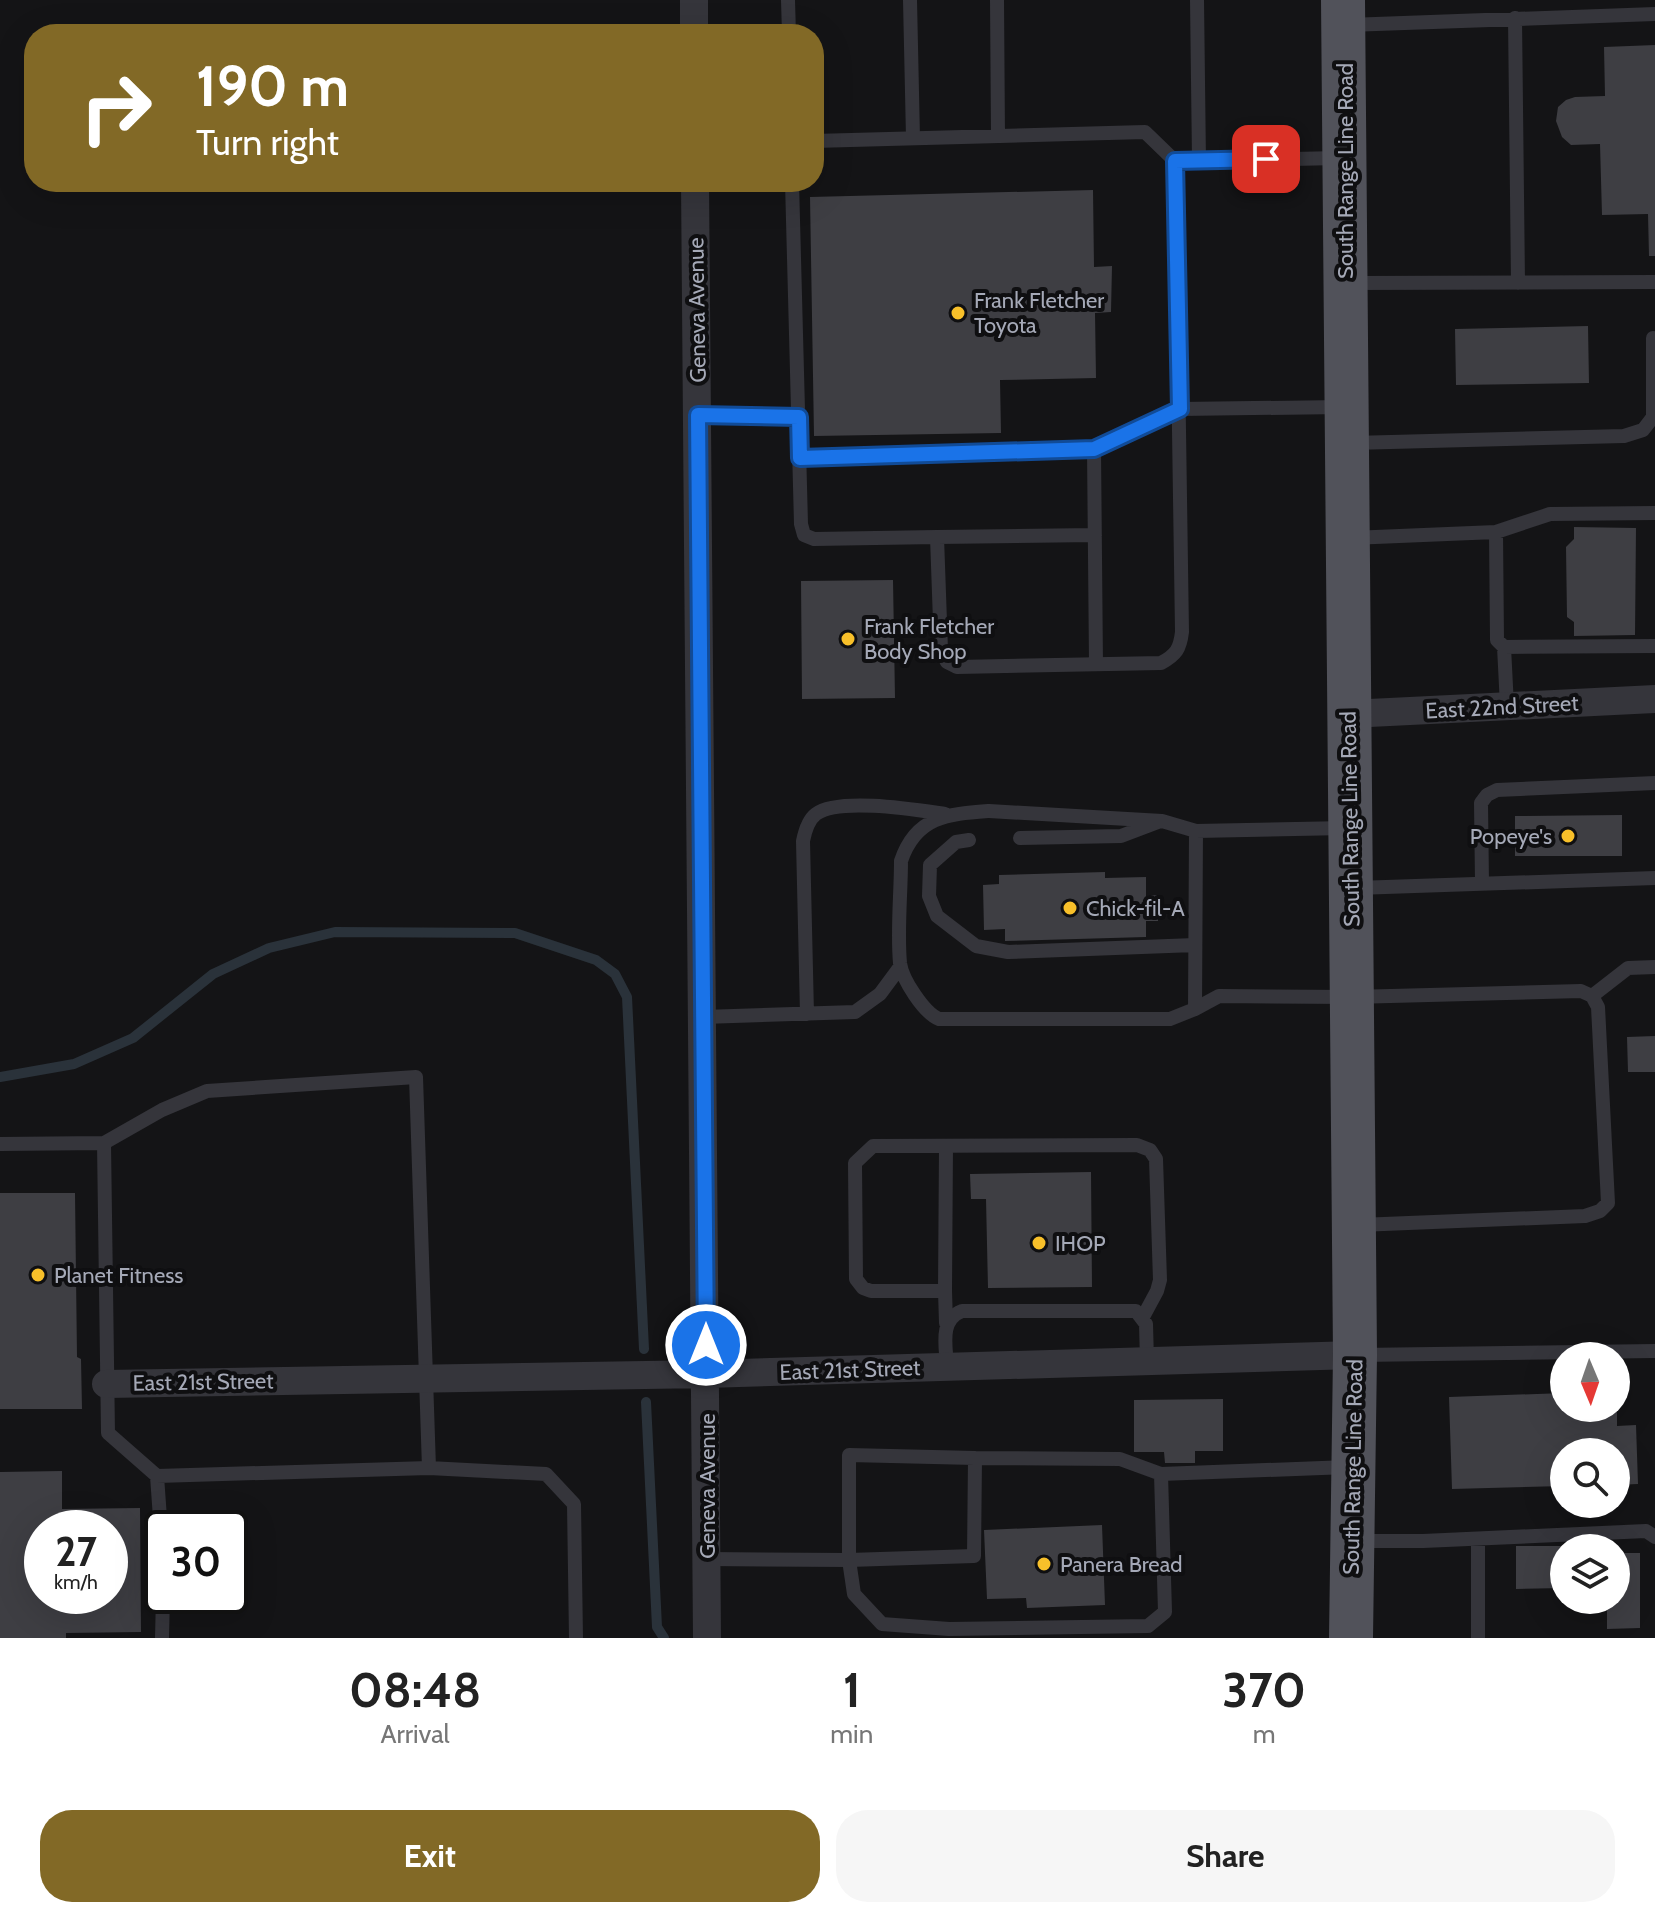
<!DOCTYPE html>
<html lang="en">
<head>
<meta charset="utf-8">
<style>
	:root { --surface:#fff; --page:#f6f6f6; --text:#222; --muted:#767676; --accent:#826926 }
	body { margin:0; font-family:Cabin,sans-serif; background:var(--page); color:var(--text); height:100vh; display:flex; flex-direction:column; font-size:30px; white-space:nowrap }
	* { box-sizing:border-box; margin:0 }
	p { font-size:26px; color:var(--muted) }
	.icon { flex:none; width:44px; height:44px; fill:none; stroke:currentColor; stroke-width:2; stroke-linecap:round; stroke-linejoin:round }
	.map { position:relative; height:1638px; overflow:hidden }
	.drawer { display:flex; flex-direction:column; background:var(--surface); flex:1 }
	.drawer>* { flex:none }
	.banner { position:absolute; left:24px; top:24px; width:800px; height:168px; border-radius:32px; box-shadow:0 8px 32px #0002; background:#826926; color:#fff; overflow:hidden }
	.needle { width:52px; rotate:178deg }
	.buttons { position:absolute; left:1550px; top:1342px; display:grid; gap:16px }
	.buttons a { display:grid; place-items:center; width:80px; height:80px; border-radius:50%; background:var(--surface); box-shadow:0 8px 32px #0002; font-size:40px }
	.speed { position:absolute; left:24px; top:1510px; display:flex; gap:16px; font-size:40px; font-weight:700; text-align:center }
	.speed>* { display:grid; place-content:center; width:104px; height:104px; border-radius:50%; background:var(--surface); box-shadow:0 8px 32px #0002; line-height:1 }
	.speed small { font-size:20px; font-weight:400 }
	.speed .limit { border:4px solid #111; border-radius:12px; background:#fff; color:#111 }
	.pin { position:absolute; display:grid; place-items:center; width:68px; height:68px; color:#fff; margin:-34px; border-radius:16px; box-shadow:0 4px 12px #0006 }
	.me { position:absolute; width:88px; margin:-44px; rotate:0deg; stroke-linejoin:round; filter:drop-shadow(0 0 6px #0008) }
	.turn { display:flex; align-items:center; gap:28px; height:168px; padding:0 40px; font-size:36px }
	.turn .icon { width:104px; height:104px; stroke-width:2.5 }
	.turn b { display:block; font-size:56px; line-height:68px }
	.eta { display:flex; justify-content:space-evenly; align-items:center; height:136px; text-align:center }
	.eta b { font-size:48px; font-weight:700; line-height:56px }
	.action { display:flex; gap:16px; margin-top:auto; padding:16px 40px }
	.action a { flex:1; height:92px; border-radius:32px; background:var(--accent); color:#fff; font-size:32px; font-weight:700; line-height:92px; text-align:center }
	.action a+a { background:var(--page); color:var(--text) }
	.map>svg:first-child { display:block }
</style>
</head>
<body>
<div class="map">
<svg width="1655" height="1638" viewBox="0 0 1655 1638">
	<rect width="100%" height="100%" fill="#141416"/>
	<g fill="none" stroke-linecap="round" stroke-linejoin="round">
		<path stroke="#2a323a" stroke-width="10" d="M 0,1077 L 74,1064 L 133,1038 L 213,974 L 269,948 L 335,932 L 515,933 L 596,960 L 615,974 L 627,997 L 644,1349
			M 646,1402 L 657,1627 L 664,1638"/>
	</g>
	<path fill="#3e3e43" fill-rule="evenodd" d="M 1655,45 L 1655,256 L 1649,256 L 1648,214 L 1602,215 L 1600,144 L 1571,145 L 1562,137 L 1556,121 L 1558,107 L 1566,100 L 1575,97 L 1605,96 L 1604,47 Z
		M 1093,190 L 1094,267 L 1112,266 L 1111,312 L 1095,313 L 1096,378 L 1000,380 L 1001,433 L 814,436 L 810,197 Z
		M 1588,326 L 1589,383 L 1456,385 L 1455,329 Z
		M 1574,527 L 1636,528 L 1635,635 L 1574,636 L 1574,622 L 1567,617 L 1566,547 L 1574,539 Z
		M 893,580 L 895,698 L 802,699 L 801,581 Z
		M 1622,815 L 1622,856 L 1515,856 L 1515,816 Z
		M 1105,872 L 1105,878 L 1146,877 L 1146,896 L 1157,895 L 1158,921 L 1146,921 L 1146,937 L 1005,941 L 1005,929 L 984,930 L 983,885 L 999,884 L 999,875 Z
		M 1655,1036 L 1655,1072 L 1628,1072 L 1627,1037 Z
		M 1091,1172 L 1092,1287 L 988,1288 L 986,1199 L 971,1199 L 970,1174 Z
		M 0,1193 L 75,1193 L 77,1357 L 81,1359 L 82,1409 L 0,1409 Z
		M 1564,1393 L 1564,1408 L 1617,1408 L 1617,1426 L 1636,1425 L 1638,1484 L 1616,1485 L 1616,1452 L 1564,1452 L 1564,1486 L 1452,1489 L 1449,1397 Z
		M 1223,1399 L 1223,1451 L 1195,1451 L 1195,1463 L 1165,1463 L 1164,1452 L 1134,1452 L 1134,1400 Z
		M 62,1471 L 62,1509 L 140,1508 L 141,1632 L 66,1633 L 66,1638 L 0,1638 L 0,1472 ZM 42,1528 L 110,1528 L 110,1596 L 42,1596 Z
		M 1102,1525 L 1105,1605 L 1027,1608 L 1026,1598 L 987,1599 L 984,1530 Z
		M 1516,1546 L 1564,1546 L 1564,1588 L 1516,1589 Z
		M 1616,1553 L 1640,1553 L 1640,1628 L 1607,1629 L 1607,1600 L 1616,1600 Z"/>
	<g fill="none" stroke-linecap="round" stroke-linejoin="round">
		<path stroke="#35353b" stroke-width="14" d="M 788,0 L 789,34
			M 910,0 L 913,138
			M 997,0 L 998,136
			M 1515,18 L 1518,283
			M 1348,25 L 1655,14
			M 814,141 L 1145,132 L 1175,161
			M 1199,161 L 1338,158
			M 792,182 L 801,524 L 804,535 L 814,539 L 937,537 L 941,650 L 947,662 L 957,667 L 1161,663 C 1176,655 1180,649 1182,632 L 1175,161 L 1199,161 L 1197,0
			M 1351,283 L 1655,282
			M 698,415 L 799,417
			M 1352,443 L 1624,436 L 1643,430 L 1653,417 L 1653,338
			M 1094,449 L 1096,664
			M 800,458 L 1094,449 L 1180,409 L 1342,407
			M 1496,532 L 1497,640 L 1504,647 L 1507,706
			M 937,537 L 1095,535
			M 1351,538 L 1496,532 L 1550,514 L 1655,513
			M 1504,647 L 1655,646
			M 989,811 L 1162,821 L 1196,831 L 1195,1009 L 1170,1019 L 939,1019 C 924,1013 902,979 900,963 C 897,930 901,894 901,861 C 916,816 948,814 989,811 Z
			M 1196,831 L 1346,828
			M 1020,838 L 1121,836 L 1158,822
			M 969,840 L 956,842 L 930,865 L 929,896 L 937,916 L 976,946 L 1008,952 L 1195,945
			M 1482,883 L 1481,803 L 1487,795 L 1497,790 L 1655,783
			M 1356,888 L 1655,878
			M 1592,996 L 1628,968 L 1655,967
			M 1195,1009 L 1219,996 L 1352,997 L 1581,991 L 1592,996 L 1598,1007 L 1608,1203 L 1600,1211 L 1585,1216 L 1359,1225
			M 807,1014 L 803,841 C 805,831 808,820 816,814 C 839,797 917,810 945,814
			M 703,1017 L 855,1012 L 880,994 L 900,967
			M 104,1143 L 108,1433 L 157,1476 L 162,1546
			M 0,1144 L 104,1143 L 162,1110 L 207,1091 L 416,1077 L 429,1468 L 546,1474 L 574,1504 L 576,1638
			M 945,1291 L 946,1146
			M 946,1323 L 945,1291 L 871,1291 L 863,1288 L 856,1279 L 855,1163 L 873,1146 L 1137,1145 L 1150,1150 L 1156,1159 L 1160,1280 L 1157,1291 L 1143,1317
			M 1359,1355 L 1655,1351
			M 947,1367 C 946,1346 939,1320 962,1311 L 1136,1311 L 1146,1324 L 1147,1361
			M 1161,1474 L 1348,1467
			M 157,1476 L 429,1468
			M 1478,1539 L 1478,1638
			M 1358,1541 L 1423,1541 L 1646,1531 L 1655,1537
			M 707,1559 L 849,1560 L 974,1556 L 975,1458 L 849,1455 L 849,1560 L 854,1594 L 882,1624 L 949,1629 L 1148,1626 L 1165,1612 L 1161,1474 L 1120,1459 L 975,1458
			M 162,1638 L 163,1596"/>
		<path stroke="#35353b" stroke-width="28" d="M 694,0 L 694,34
			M 695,182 L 707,1638
			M 1349,714 L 1655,699
			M 106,1384 L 706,1374 L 1355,1355"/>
		<path stroke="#51525a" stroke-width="44" d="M 1343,0 L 1355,1355 L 1351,1638"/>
	</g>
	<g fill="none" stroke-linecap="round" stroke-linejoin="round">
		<g stroke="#114b97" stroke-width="20">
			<path id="route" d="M 706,1345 L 698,415 L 799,417 L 800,458 L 1094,449 L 1180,409 L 1175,161 L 1266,159"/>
		</g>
		<use href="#route" stroke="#1a73e8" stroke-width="14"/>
	</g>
	<g fill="#f8c02a" stroke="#0f0f11" stroke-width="3">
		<circle cx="958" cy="313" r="8"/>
		<circle cx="848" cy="639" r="8"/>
		<circle cx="1568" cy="836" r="8"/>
		<circle cx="1070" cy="908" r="8"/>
		<circle cx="1039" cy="1243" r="8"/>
		<circle cx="38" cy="1275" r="8"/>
		<circle cx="1044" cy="1564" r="8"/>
	</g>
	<g text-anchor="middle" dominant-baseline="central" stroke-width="8" stroke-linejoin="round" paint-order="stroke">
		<g font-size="22" fill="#a5a9b7" stroke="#0f0f11">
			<text transform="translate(1345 171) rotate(-90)">South Range Line Road</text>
			<text transform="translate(697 310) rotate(-91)">Geneva Avenue</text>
			<text transform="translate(1502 707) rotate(-3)">East 22nd Street</text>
			<text transform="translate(1350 819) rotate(-91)">South Range Line Road</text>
			<text transform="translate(850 1370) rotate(-2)">East 21st Street</text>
			<text transform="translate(203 1382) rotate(-1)">East 21st Street</text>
			<text transform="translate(1353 1467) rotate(-89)">South Range Line Road</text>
			<text transform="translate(707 1486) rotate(-90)">Geneva Avenue</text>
		</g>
		<g font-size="22" fill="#a5a9b7" stroke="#0f0f11" text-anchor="start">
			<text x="974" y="300">Frank Fletcher<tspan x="974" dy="25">Toyota</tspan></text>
			<text x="864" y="626">Frank Fletcher<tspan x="864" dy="25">Body Shop</tspan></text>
			<text x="1552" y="836" text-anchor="end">Popeye's</text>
			<text x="1086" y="908">Chick-fil-A</text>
			<text x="1055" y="1243">IHOP</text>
			<text x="54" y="1275">Planet Fitness</text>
			<text x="1060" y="1564">Panera Bread</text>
		</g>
	</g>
</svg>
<div class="buttons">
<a><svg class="needle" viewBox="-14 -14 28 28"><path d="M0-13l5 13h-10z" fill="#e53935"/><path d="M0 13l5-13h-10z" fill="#767676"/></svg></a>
<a><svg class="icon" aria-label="search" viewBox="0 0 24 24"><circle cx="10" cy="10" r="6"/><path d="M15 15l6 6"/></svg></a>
<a><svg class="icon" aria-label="layers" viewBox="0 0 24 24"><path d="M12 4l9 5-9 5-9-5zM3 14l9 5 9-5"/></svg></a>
</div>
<div class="speed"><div>27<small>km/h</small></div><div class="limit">30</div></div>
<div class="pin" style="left:1266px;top:159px;background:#d93025"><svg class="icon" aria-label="arrive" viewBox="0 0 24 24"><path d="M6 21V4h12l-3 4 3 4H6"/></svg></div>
<svg class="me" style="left:706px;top:1345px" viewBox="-20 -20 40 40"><circle r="17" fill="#1a73e8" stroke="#fff" stroke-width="3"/><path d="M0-11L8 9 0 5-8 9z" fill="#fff"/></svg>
<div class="banner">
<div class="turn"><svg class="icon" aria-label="right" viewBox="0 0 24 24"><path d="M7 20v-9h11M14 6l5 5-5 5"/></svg><div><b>190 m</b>Turn right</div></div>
</div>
</div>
<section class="drawer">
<div class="eta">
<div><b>08:48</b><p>Arrival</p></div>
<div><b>1</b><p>min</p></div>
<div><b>370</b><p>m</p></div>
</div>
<div class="action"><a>Exit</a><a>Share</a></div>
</section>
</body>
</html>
